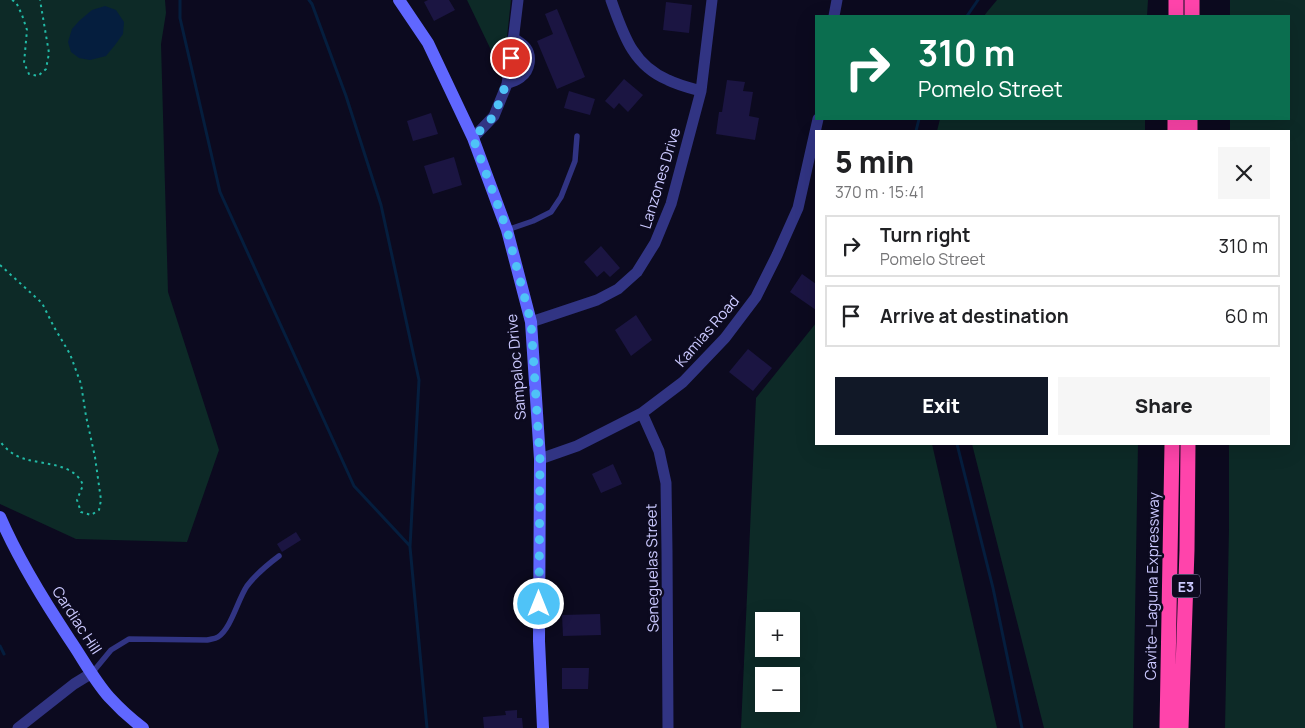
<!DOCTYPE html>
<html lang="en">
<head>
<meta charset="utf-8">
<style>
	:root { --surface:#fff; --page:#f6f6f6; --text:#202124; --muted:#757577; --line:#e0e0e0; --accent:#111827 }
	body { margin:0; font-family:Manrope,sans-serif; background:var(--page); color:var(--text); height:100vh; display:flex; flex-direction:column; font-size:19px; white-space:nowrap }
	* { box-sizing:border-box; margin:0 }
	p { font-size:16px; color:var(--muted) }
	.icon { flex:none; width:28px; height:28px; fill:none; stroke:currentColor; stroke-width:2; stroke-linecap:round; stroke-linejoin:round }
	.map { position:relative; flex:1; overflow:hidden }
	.details { position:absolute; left:815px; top:130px; width:475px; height:315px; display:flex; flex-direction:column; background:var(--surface); border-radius:0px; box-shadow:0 5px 20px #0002 }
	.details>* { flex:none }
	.top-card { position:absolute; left:815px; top:15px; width:475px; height:105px; border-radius:0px; box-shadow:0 5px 20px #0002; background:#0b6e4f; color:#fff; overflow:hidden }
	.fabs { position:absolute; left:755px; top:612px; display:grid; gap:10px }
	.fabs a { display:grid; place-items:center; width:45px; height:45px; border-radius:0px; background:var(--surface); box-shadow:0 5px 20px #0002; font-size:25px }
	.pin { position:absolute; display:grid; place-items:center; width:42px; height:42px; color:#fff; margin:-21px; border:2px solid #fff; border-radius:50%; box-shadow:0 1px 5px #0007 }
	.me { position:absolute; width:55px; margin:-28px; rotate:0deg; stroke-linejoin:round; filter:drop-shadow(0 0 4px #0008) }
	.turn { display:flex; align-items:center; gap:18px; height:105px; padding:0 20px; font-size:22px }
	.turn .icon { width:65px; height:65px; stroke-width:2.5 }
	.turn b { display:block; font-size:35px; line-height:42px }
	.round { display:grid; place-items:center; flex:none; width:52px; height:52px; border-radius:0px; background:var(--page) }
	.head { display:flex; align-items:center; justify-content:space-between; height:85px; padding:0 20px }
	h1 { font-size:30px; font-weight:800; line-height:38px }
	.action { display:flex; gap:10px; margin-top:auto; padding:10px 20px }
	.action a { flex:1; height:58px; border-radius:0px; background:var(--accent); color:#fff; font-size:20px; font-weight:800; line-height:58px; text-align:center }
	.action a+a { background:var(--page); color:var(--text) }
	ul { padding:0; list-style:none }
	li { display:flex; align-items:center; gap:15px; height:62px; margin:0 10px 8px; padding:0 10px; border:2px solid var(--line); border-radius:0px }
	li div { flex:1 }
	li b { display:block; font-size:19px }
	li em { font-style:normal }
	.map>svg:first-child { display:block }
</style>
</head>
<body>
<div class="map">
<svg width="1305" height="728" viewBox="0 0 1305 728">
	<rect width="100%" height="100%" fill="#0c0a1f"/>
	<path fill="#0d2a27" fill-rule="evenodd" d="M 0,0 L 165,0 L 166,13 L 161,44 L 168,292 L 219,450 L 187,542 L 76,539 L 0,504 Z
		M 467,0 L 511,0 L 505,55 L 491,50 Z
		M 997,0 L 1148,0 L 1147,16 L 984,16 L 987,12 Z
		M 1230,0 L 1305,0 L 1305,728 L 1225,728 L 1229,529 L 1229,444 L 1289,444 L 1289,131 L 1230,131 L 1230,119 L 1289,119 L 1289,16 L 1230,16 Z
		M 940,119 L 1145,119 L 1145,131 L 937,131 Z
		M 816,323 L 816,444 L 932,444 L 997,728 L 741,728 L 756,398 ZM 791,621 L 791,649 L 764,649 L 764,621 ZM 791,676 L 791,704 L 764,704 L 764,676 Z
		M 972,444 L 1138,444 L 1133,728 L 1044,728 Z"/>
	<path fill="#051e3e" d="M 105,6 L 116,10 L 124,22 L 123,34 L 115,45 L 106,56 L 90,60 L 79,58 L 71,52 L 68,42 L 72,29 L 79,21 L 92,10 Z"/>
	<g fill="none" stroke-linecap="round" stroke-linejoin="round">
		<path stroke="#051e3e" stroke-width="3" d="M 180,0 L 180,18 L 220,192 L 354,486 L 410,546
			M 309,0 L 312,4 L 346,96 L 381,205 L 419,380 L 410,547 L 427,728
			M 967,16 L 978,0
			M 916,131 L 919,119
			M 957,444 L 993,588 L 1022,728
			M 0,646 L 4,654"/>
	</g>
	<path fill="#1b1542" d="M 428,0 L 449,0 L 455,10 L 434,21 L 424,2 Z
		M 666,2 L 692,5 L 689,33 L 663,30 Z
		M 557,9 L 585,77 L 557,89 L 537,41 L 553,34 L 545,14 Z
		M 624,79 L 643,95 L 628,112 L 619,103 L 614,109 L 605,101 Z
		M 727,80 L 745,82 L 743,91 L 753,92 L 749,116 L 759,118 L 755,140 L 716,134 L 719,112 L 722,112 Z
		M 569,91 L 595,99 L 590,115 L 564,108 Z
		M 431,113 L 438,134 L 413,141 L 407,121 Z
		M 454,157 L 462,185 L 433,194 L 424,166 Z
		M 601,246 L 620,268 L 610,277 L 604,271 L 597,277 L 584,262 Z
		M 802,274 L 816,284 L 816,310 L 790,292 Z
		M 636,315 L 652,340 L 631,356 L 615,330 Z
		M 748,349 L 772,368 L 753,391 L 729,372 Z
		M 613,464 L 622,484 L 601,493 L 592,474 Z
		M 296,532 L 301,540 L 282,552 L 277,544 Z
		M 600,614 L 601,635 L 563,636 L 562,615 Z
		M 562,668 L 589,668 L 588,689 L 562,689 Z
		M 517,710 L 517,718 L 522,718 L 523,728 L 484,728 L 483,717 L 506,715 L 505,711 Z"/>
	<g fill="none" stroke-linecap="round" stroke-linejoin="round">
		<path stroke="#22baa6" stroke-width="2" stroke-dasharray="2.5 4" stroke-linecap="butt" d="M 12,0 L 16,2 L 22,15 L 27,30 L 24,63 L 29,74 L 38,76 L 46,69 L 49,53 L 40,0
			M 0,265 L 42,303 L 54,327 L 70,354 L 81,384 L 86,416 L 95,457 L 101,500 L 99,510 L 91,515 L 81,512 L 77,500 L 83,485 C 74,463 45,465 25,459 C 16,457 5,449 0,441"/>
		<path stroke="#313483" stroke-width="5.5" d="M 507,230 L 533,221 L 551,212 L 561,197 L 575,161 L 577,136
			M 92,673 L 111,650 L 129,639 L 207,640 C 211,639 215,639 218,637 C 231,629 238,599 247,586 C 256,574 267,565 279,556"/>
		<path stroke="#313483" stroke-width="11" d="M 611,0 C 623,33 632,65 668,80 C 678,85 690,88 701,91
			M 834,16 L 837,0
			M 507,84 C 511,82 517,80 521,77 C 530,71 532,56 526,48 C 523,44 518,41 513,38
			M 473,138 L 494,116 L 507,84 L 511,58 L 518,0
			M 531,322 L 597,300 L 618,289 L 637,272 L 655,243 L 671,204 L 701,91 L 712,0
			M 642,413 L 659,451 L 666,483 L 667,551 L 668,728
			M 540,459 L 577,446 L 642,413 L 683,382 L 725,338 L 756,297 L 777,255 L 798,208 L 818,119
			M 18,728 L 74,684 L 92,673"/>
		<path stroke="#6067ff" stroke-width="12" d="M 399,0 L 428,43 L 473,138 L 507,230 L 531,322 L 540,459 L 539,641 L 543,728
			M 0,517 C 19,561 44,601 70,640 C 83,659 94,680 109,697 C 119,708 131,719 143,728"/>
		<path stroke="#ff44ab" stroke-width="15" d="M 1176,16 L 1176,0
			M 1192,16 L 1192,0
			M 1175,131 L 1175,119
			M 1190,131 L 1190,119
			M 1167,728 L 1172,444
			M 1181,728 L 1187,550 L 1188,444"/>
	</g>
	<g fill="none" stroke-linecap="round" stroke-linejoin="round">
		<path stroke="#4fc3f7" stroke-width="9" stroke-dasharray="0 16.2" d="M 511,58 L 506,84 L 494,116 L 473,138 L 507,230 L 531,322 L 540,459 L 539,604"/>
	</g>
	<g text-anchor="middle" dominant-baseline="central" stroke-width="5" stroke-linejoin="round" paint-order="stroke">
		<rect fill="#0c0a1f" stroke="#9290bc" stroke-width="1" x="1172" y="574.5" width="28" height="23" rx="4"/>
		<g font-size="14" font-weight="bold" fill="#cbc9ff">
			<text x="1186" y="586">E3</text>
		</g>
		<g font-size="15" fill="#cbc9ff" stroke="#0c0a1f">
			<text transform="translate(660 178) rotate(-73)">Lanzones Drive</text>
			<text transform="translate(707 331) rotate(-49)">Kamias Road</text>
			<text transform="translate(516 367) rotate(-95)">Sampaloc Drive</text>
			<text transform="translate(652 568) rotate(-91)">Seneguelas Street</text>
			<text transform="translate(1152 586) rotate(-89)">Cavite–Laguna Expressway</text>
			<text transform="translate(77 620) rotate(57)">Cardiac Hill</text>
		</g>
	</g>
</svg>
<div class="fabs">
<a>+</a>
<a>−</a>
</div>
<div class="pin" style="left:511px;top:58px;background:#d93025"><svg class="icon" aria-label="arrive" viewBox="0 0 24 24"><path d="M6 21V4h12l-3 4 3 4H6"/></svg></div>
<svg class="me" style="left:539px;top:604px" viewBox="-20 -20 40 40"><circle r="17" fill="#4fc3f7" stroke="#fff" stroke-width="3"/><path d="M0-11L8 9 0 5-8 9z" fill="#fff"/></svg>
<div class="top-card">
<div class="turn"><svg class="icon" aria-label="right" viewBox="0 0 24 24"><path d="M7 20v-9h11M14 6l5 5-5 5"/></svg><div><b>310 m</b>Pomelo Street</div></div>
</div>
<section class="details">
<div class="head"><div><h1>5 min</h1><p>370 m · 15:41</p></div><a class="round"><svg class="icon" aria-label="close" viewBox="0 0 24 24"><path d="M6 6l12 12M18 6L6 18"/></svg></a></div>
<ul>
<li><svg class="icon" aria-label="right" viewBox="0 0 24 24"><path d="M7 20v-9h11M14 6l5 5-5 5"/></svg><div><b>Turn right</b><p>Pomelo Street</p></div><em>310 m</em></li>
<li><svg class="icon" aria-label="arrive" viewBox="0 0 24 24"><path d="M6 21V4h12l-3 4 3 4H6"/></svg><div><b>Arrive at destination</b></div><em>60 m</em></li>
</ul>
<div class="action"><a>Exit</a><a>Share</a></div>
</section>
</div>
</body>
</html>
